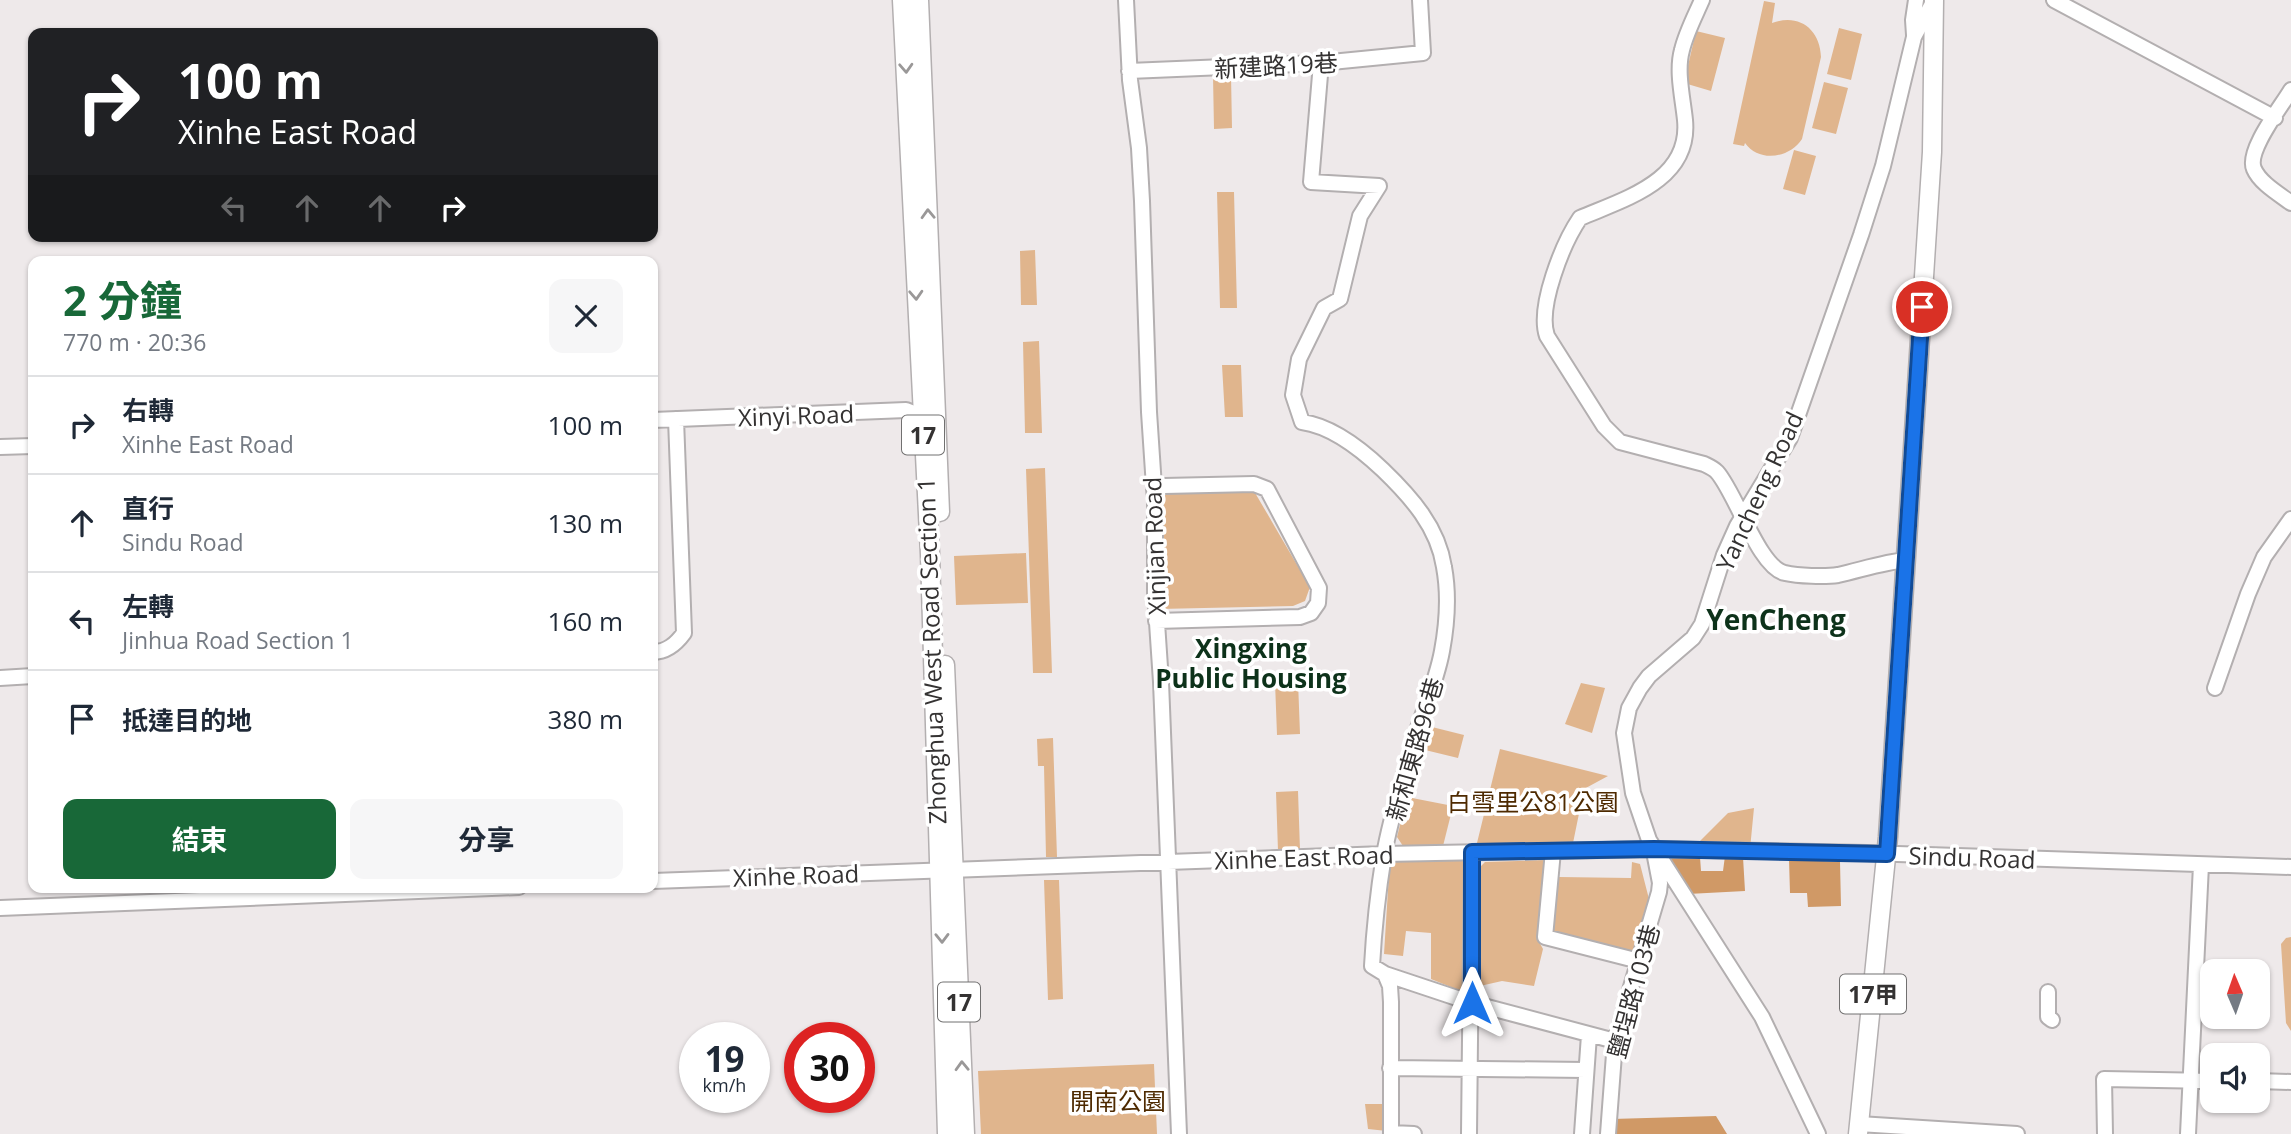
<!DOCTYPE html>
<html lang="zh-TW">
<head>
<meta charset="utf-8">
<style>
	:root { --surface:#fff; --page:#f6f6f7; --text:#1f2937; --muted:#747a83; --line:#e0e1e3; --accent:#186838 }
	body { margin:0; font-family:"Open Sans","Noto Sans TC",sans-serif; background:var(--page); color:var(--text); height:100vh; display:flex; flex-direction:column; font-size:26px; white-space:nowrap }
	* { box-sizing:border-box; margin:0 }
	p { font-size:23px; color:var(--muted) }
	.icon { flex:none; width:38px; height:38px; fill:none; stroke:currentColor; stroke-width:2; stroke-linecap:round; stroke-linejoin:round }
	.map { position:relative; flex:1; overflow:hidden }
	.side { position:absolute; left:28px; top:256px; width:630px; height:637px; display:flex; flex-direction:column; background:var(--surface); border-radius:14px; box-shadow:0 2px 5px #0004 }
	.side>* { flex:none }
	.banner { position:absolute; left:28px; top:28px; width:630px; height:214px; border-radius:14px; box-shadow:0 2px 5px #0004; background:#202124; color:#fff; overflow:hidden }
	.needle { width:46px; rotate:358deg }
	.buttons { position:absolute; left:2200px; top:959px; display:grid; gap:14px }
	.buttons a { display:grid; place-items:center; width:70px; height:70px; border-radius:14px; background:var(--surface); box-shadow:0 2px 5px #0004; font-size:35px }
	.speed { position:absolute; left:679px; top:1022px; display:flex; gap:14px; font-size:35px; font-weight:700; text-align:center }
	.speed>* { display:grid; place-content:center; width:91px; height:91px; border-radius:50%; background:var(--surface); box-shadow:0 2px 5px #0004; line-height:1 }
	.speed small { font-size:18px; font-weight:400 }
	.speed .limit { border:10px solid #d22; background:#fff; color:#111 }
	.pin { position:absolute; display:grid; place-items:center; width:60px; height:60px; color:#fff; margin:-30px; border:4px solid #fff; border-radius:50%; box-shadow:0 2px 7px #0007 }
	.me { position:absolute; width:77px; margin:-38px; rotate:0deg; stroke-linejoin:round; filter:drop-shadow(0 0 5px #0008) }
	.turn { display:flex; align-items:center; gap:24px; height:147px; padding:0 35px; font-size:32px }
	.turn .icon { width:91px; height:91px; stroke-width:2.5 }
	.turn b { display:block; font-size:49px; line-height:60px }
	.lanes { display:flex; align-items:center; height:66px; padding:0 35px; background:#0003; justify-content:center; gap:35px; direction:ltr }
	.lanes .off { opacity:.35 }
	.round { display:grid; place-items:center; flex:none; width:74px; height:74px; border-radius:14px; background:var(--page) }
	.headline { display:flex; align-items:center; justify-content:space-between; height:119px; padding:0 35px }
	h1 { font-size:42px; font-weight:700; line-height:52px; color:var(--accent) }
	.action { display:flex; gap:14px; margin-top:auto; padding:14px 35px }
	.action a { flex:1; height:80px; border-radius:14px; background:var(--accent); color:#fff; font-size:28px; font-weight:700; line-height:80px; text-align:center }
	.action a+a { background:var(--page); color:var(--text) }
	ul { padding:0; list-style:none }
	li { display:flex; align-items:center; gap:21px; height:98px; padding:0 35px; border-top:2px solid var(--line) }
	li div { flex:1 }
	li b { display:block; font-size:26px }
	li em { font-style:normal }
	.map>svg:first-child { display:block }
</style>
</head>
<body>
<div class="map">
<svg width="2291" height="1134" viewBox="0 0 2291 1134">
	<rect width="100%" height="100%" fill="#eee9ea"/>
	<path fill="#e0b58d" d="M 1764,1 L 1775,3 L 1772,23 C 1799,13 1820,29 1821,57 L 1802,139 C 1790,158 1759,163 1745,143 L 1744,146 L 1733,144 Z
		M 1839,28 L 1862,34 L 1851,80 L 1827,74 Z
		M 1696,31 L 1725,38 L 1711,91 L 1684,83 Z
		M 1231,75 L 1232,128 L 1214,129 L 1213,76 Z
		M 1824,82 L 1848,88 L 1836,134 L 1812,128 Z
		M 1794,150 L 1816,156 L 1805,195 L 1783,189 Z
		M 1217,192 L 1234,192 L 1237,308 L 1220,308 Z
		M 1035,250 L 1037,305 L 1021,305 L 1020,251 Z
		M 1039,341 L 1042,433 L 1025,433 L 1023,342 Z
		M 1222,365 L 1241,365 L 1243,417 L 1225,417 Z
		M 1045,468 L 1052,673 L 1033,673 L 1026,469 Z
		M 1254,491 L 1310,587 L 1305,601 L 1293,606 L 1159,609 L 1156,494 Z
		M 1026,553 L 1028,603 L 956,605 L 954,556 Z
		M 1298,681 L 1300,734 L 1277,735 L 1275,682 Z
		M 1581,683 L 1605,688 L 1592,733 L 1565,724 Z
		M 1432,727 L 1464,735 L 1458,758 L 1421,749 L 1425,731 Z
		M 1053,738 L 1057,857 L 1046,857 L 1044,766 L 1038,766 L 1037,739 Z
		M 1500,749 L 1608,776 L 1584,789 L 1573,843 L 1476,847 Z
		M 1298,791 L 1300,850 L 1278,851 L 1276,792 Z
		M 1407,797 L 1453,806 L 1443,846 L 1403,846 L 1397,837 Z
		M 1754,808 L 1750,849 L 1695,846 L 1728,813 Z
		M 1471,855 L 1468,994 L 1431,979 L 1431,933 L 1406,931 L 1403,956 L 1384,954 L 1390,858 Z
		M 1545,860 L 1537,938 L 1543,949 L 1534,986 L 1502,981 L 1480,986 L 1480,867 L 1485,862 Z
		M 1632,862 L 1640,864 L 1649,899 L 1638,958 L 1552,933 L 1559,877 L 1631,878 Z
		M 1044,880 L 1059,880 L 1063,999 L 1048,1000 Z
		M 2291,937 L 2291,1031 L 2286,1023 L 2281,944 L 2286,938 Z
		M 1154,1064 L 1157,1134 L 981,1134 L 978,1071 Z
		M 1365,1104 L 1387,1104 L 1387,1131 L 1368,1129 Z"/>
	<path fill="#d09966" d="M 1667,856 L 1700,857 L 1701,871 L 1723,871 L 1725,856 L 1743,857 L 1745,891 L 1688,894 Z
		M 1789,859 L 1840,862 L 1841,906 L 1808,907 L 1807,893 L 1790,893 Z
		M 1716,1116 L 1727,1134 L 1612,1134 L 1612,1119 Z"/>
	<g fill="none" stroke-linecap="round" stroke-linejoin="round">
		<g stroke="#b3afb0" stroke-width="18">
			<path id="minor" d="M 1126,0 L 1130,80 L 1139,148 L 1142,201 L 1149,412 L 1155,502 L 1155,593 L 1161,682 L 1179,1134
				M 1702,0 C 1695,16 1686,33 1682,50 C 1676,71 1683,99 1685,120 C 1691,181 1624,199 1580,218 C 1563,243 1537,307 1547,336 L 1604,426 L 1620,442 L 1704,464 C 1708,466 1713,468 1717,472 C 1736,493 1759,568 1785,573 C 1798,576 1825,577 1838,575 C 1861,570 1883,562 1907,560
				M 2054,0 L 2275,118
				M 1914,35 L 1913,20 L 1916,0
				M 1321,63 L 1311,182 L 1379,186 L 1360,216 L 1340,299 L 1324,308 L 1299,359 L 1293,395 L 1302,422 C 1331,426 1362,450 1383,470 C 1411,497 1438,527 1444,567 C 1449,594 1447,624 1442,651 C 1436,684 1421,715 1412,747 C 1402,783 1390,819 1384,855 C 1378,892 1374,929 1372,966 L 1385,974 L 1472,1003 L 1615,1041
				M 1129,71 L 1321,63 L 1423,53 L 1420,0
				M 2291,90 C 2281,107 2246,151 2254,169 C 2260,183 2279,194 2291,203
				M 653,420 L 906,410 L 932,420
				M 0,447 L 33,446
				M 1154,489 L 1164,486 L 1254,484 L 1267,489 L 1319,588 L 1318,603 L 1311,613 L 1300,617 L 1156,621
				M 653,652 C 667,652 676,644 684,633 L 676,419
				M 0,678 L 33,676
				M 2215,688 L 2248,594 L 2264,557 L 2291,519
				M 1553,851 L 1545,937 L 1639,961
				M 653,881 L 1384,854 L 1654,849 L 1867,853 L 2291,867
				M 0,908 L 519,887
				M 1385,974 L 1390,986 L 1391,1002 L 1391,1134
				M 2048,992 L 2048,1017 L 2052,1020
				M 1390,1068 L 1586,1070
				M 2258,1081 L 2291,1082
				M 1859,1124 L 2017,1134
				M 1391,1133 L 1414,1134
				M 1469,1134 L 1472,852
				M 1582,1134 L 1589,1035
				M 1608,1134 L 1615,1041 L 1659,892 L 1660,883 L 1655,857
				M 1818,1134 L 1762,1017 L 1649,840 L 1633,793 L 1624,733 L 1629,708 L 1640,688 L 1649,676 L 1693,638 L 1702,624 L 1724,555 L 1737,526 L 1790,438 L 1861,235 L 1883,166 L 1914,37 L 1933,2
				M 2105,1134 L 2104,1079 L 2212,1081
				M 2188,1134 L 2201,865"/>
		</g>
		<g stroke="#b3afb0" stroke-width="21">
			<path id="major" d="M 902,0 L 930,554 L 947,1134
				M 919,0 L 940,512
				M 945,665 L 965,1134
				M 1858,1134 L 1888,837 L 1932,152 L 1934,0"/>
		</g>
		<use href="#minor" stroke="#fff" stroke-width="14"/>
		<use href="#major" stroke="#fff" stroke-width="18"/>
	</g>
	<defs><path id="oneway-chevron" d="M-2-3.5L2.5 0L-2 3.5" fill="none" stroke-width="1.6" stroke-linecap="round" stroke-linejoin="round" transform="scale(1.75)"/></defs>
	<g stroke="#9a9898">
		<use href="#oneway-chevron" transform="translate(906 68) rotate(87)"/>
		<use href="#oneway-chevron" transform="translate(928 214) rotate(-92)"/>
		<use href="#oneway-chevron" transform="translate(916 295) rotate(87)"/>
		<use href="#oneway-chevron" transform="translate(942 938) rotate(89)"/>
		<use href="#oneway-chevron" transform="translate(962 1066) rotate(-92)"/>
	</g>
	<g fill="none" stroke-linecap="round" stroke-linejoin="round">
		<g stroke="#114b97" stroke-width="18">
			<path id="route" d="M 1472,1003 L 1472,852 L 1654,849 L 1887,854 L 1922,307"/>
		</g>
		<use href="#route" stroke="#1a73e8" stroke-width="12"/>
	</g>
	<g text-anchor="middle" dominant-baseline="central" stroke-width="7" stroke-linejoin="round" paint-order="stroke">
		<g fill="#fff" stroke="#717070" stroke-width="2">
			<rect x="902" y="415.5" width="42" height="39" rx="5"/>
			<rect x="1840" y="974.5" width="66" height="39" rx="5"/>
			<rect x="938" y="982.5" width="42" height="39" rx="5"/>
		</g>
		<g font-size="23" font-weight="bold" fill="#343232">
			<text x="923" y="435">17</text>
			<text x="1873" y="994">17甲</text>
			<text x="959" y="1002">17</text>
		</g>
		<g font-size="24" fill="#343232" stroke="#fff">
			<text transform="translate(1276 65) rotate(-3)">新建路19巷</text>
			<text transform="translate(796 415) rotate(-2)">Xinyi Road</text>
			<text transform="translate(1759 491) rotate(-65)">Yancheng Road</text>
			<text transform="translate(1154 546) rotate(-92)">Xinjian Road</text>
			<text transform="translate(931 651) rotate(-92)">Zhonghua West Road Section 1</text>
			<text transform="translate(1414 749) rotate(-74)">新和東路96巷</text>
			<text transform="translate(1304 857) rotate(-2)">Xinhe East Road</text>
			<text transform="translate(1972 857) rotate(2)">Sindu Road</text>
			<text transform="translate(796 875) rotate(-2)">Xinhe Road</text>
			<text transform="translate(1633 991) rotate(-75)">鹽埕路103巷</text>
		</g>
		<g font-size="24" fill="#4e2a00" stroke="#fff">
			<text x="1533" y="801">白雪里公81公園</text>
			<text x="1118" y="1100">開南公園</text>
		</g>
		<g font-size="26" font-weight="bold" fill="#0d321a" stroke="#fff">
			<text x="1251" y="648">Xingxing<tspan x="1251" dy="30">Public Housing</tspan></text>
		</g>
		<g font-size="28" font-weight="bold" fill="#0d321a" stroke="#fff">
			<text x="1776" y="619">YenCheng</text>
		</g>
	</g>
</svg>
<div class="buttons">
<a><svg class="needle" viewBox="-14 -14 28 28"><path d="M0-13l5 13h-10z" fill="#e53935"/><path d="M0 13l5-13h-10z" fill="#747a83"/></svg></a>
<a><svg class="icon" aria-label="sound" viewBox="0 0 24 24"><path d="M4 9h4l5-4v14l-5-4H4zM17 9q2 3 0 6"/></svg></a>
</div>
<div class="speed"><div>19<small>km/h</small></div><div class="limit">30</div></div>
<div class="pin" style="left:1922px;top:307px;background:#d93025"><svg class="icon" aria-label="arrive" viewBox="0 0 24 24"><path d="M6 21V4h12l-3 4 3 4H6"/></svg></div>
<svg class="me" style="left:1472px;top:1003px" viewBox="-20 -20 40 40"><path d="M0-17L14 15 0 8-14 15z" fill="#1a73e8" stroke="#fff" stroke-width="4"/></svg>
<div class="banner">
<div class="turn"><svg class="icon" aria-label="right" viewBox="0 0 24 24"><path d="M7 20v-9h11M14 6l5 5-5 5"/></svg><div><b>100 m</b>Xinhe East Road</div></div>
<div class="lanes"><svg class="icon off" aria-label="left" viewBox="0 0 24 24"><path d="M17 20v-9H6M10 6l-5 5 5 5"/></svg><svg class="icon off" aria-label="ahead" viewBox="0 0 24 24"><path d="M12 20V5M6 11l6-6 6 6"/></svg><svg class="icon off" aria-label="ahead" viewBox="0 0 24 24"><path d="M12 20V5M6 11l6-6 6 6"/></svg><svg class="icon" aria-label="right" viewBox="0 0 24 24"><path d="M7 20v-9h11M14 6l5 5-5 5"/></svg></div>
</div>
<section class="side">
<div class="headline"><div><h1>2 分鐘</h1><p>770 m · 20:36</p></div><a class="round"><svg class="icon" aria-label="close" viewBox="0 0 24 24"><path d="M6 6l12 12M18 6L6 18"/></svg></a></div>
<ul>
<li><svg class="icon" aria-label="right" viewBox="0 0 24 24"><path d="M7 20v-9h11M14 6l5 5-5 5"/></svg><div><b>右轉</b><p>Xinhe East Road</p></div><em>100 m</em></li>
<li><svg class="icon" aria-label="ahead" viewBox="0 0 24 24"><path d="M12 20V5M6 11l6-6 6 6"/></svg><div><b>直行</b><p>Sindu Road</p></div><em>130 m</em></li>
<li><svg class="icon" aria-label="left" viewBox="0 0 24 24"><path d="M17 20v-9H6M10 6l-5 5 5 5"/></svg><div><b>左轉</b><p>Jinhua Road Section 1</p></div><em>160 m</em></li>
<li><svg class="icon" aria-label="arrive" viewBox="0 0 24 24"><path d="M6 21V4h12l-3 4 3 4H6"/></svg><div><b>抵達目的地</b></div><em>380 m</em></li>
</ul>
<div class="action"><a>結束</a><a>分享</a></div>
</section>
</div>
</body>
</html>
